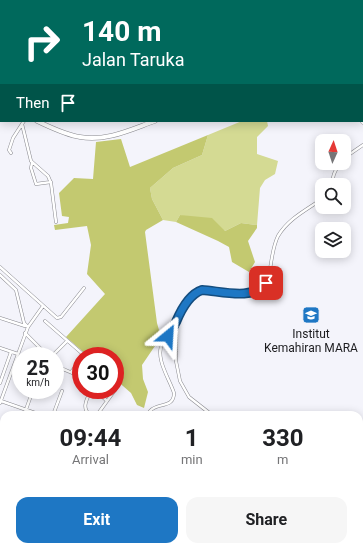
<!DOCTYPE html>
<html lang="en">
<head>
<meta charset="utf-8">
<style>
	:root { --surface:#fff; --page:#f6f6f6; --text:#202124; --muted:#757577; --accent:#1e77c4 }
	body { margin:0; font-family:Roboto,sans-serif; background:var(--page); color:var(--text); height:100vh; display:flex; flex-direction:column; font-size:15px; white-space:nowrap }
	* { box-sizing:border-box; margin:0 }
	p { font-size:13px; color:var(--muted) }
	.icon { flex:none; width:22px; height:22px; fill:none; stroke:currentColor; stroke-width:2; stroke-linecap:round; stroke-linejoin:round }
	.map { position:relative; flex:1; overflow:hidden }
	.drawer { position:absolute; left:0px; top:411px; width:363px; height:140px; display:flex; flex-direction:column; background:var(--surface); border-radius:12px 12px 0 0; box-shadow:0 2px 10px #0003 }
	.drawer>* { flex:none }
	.banner { position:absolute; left:0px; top:0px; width:363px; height:122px; box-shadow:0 2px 10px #0003; background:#00695c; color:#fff; overflow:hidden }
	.needle { width:26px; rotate:3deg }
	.buttons { position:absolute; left:315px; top:134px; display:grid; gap:8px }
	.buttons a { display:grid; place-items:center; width:36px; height:36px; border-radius:8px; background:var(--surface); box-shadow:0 2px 10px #0003; font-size:20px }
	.speed { position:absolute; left:12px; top:347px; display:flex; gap:8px; font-size:20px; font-weight:700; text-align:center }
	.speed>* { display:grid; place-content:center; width:52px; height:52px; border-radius:50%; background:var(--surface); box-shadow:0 2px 10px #0003; line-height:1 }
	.speed small { font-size:10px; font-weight:400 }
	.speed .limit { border:6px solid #d22; background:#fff; color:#111 }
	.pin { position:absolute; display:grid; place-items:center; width:34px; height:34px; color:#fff; margin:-17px; border-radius:8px; box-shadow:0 2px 6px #0006 }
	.me { position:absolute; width:44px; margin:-22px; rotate:27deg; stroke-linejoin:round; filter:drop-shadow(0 0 3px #0008) }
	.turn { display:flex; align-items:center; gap:14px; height:84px; padding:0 16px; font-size:18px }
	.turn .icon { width:52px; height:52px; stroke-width:2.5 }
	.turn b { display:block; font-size:28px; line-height:34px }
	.then { display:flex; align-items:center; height:38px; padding:0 16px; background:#0003; gap:8px; font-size:15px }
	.eta { display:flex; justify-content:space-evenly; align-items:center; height:68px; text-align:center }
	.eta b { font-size:24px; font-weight:700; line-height:28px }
	.button { display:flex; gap:8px; margin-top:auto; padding:8px 16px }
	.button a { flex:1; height:46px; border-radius:12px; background:var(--accent); color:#fff; font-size:16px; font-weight:700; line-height:46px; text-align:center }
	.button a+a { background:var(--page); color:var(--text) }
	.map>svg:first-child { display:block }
</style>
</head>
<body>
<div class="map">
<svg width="363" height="551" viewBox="0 0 363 551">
	<rect width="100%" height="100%" fill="#f4f4fb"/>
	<path fill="#d4da93" d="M 242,121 L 267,121 L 268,126 L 257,137 L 257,154 L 278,161 L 275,174 L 265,180 L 260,188 L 257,225 L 241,223 L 225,231 L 180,215 L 176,222 L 163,220 L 152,199 L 150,188 L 173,168 L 202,155 L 208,135 Z"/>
	<path fill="#c3c970" d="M 268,0 L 363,0 L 363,114 L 362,1 Z
		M 208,135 L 202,155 L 173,168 L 150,188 L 152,199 L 163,220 L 146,230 L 145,232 L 157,323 L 161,337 L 142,365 L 143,379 L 148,392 L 144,408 L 137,405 L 131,393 L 115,379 L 115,356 L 88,356 L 66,337 L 105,294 L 87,274 L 91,245 L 87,226 L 55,230 L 54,225 L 68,223 L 69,217 L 62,216 L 59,193 L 74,178 L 93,179 L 96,142 L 121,139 L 130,167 Z
		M 180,215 L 212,218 L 225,231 L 241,223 L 257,225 L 257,228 L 248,241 L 255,262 L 249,272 L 232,262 L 229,247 L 218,241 L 176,222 Z"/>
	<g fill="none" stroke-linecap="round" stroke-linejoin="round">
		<g stroke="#89898f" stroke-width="3.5">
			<path id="street" d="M 61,0 L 66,1
				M 242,0 L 242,1
				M 119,1 L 124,0
				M 22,124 L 31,161 L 48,176 L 51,183 L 56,222
				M 11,153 L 9,150 L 13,138 L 24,121
				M 344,158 L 363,145
				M 32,163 L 31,168 L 36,184 L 51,182
				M 331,185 L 334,174 L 339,163
				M 0,267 L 57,318 L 61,317 L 84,288
				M 0,275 L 16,290 L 24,323 L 28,327
				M 0,318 L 25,326
				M 45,321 L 85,356
				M 174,330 C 176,317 189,295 202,290 C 217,291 250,299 262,288 C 267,284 269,275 270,269 C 272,258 273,246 278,236 C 288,219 306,210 322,199
				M 174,330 L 176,335 L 176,361 L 180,381 L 189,397 L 212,415
				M 25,333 L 48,356
				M 0,348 L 18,354
				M 52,356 L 67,341
				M 55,364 C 62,371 73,371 81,378
				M 71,372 L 81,360
				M 0,383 L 11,352
				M 115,383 L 117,386 L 115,390
				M 95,390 L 107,401
				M 1,401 L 41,415
				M 0,403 L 28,327 L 43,306
				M 150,411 C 157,402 174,409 174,393 C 169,378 154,357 163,342 C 165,338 170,334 174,330
				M 24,415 L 33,390
				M 53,415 L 62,391
				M 90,415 C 81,408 87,399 91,390
				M 97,415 L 115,390
				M 0,479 L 4,474
				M 0,482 L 4,486
				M 0,516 L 4,519
				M 0,551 L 4,545
				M 52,551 L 54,547"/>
		</g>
		<g stroke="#89898f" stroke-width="5">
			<path id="secondary" d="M 0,90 L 1,91
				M 362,120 L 363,122
				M 37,121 C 50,127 66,135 80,137 C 106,142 132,129 155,121
				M 359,478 L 363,467
				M 359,537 L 362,551"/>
		</g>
		<use href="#street" stroke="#fff" stroke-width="2.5"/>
		<use href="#secondary" stroke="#fff" stroke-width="4"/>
	</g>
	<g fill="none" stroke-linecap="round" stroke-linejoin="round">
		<g stroke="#144d7f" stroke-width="10">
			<path id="route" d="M 168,336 C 173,331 173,327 176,322 C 181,310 190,294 202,290 C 221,291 253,301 266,283"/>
		</g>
		<use href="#route" stroke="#1e77c4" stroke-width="7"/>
	</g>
	<defs>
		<g id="university-square" transform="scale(0.9)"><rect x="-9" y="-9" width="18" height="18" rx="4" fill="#1e77c4" stroke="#f4f4fb"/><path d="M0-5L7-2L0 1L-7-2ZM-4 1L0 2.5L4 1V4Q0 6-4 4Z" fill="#fff"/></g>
	</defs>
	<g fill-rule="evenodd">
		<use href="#university-square" x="311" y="315"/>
	</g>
	<g text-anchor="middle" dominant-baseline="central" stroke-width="3" stroke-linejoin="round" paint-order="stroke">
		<g font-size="12" fill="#1c1c1f" stroke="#f4f4fb">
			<text x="311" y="334">Institut<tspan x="311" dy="14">Kemahiran MARA</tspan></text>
		</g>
	</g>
</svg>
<div class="buttons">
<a><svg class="needle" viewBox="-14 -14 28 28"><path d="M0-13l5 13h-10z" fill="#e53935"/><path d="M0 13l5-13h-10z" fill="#757577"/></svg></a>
<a><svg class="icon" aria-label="search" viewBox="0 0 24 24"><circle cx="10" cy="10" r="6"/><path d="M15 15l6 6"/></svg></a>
<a><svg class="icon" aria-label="layers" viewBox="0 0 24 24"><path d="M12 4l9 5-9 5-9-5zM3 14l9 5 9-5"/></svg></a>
</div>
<div class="speed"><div>25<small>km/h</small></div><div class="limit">30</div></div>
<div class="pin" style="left:266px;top:283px;background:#d93025"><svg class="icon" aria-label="arrive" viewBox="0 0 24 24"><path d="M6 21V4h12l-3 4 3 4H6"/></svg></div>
<svg class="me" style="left:168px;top:336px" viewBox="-20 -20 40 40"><path d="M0-17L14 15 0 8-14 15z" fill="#1e77c4" stroke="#fff" stroke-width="4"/></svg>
<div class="banner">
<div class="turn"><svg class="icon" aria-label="right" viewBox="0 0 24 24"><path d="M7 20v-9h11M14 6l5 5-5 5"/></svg><div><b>140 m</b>Jalan Taruka</div></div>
<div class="then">Then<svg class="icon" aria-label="arrive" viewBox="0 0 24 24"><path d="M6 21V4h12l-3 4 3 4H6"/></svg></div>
</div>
<section class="drawer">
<div class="eta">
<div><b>09:44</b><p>Arrival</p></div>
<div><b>1</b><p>min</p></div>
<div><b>330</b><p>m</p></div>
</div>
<div class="button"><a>Exit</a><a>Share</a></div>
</section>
</div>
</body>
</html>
